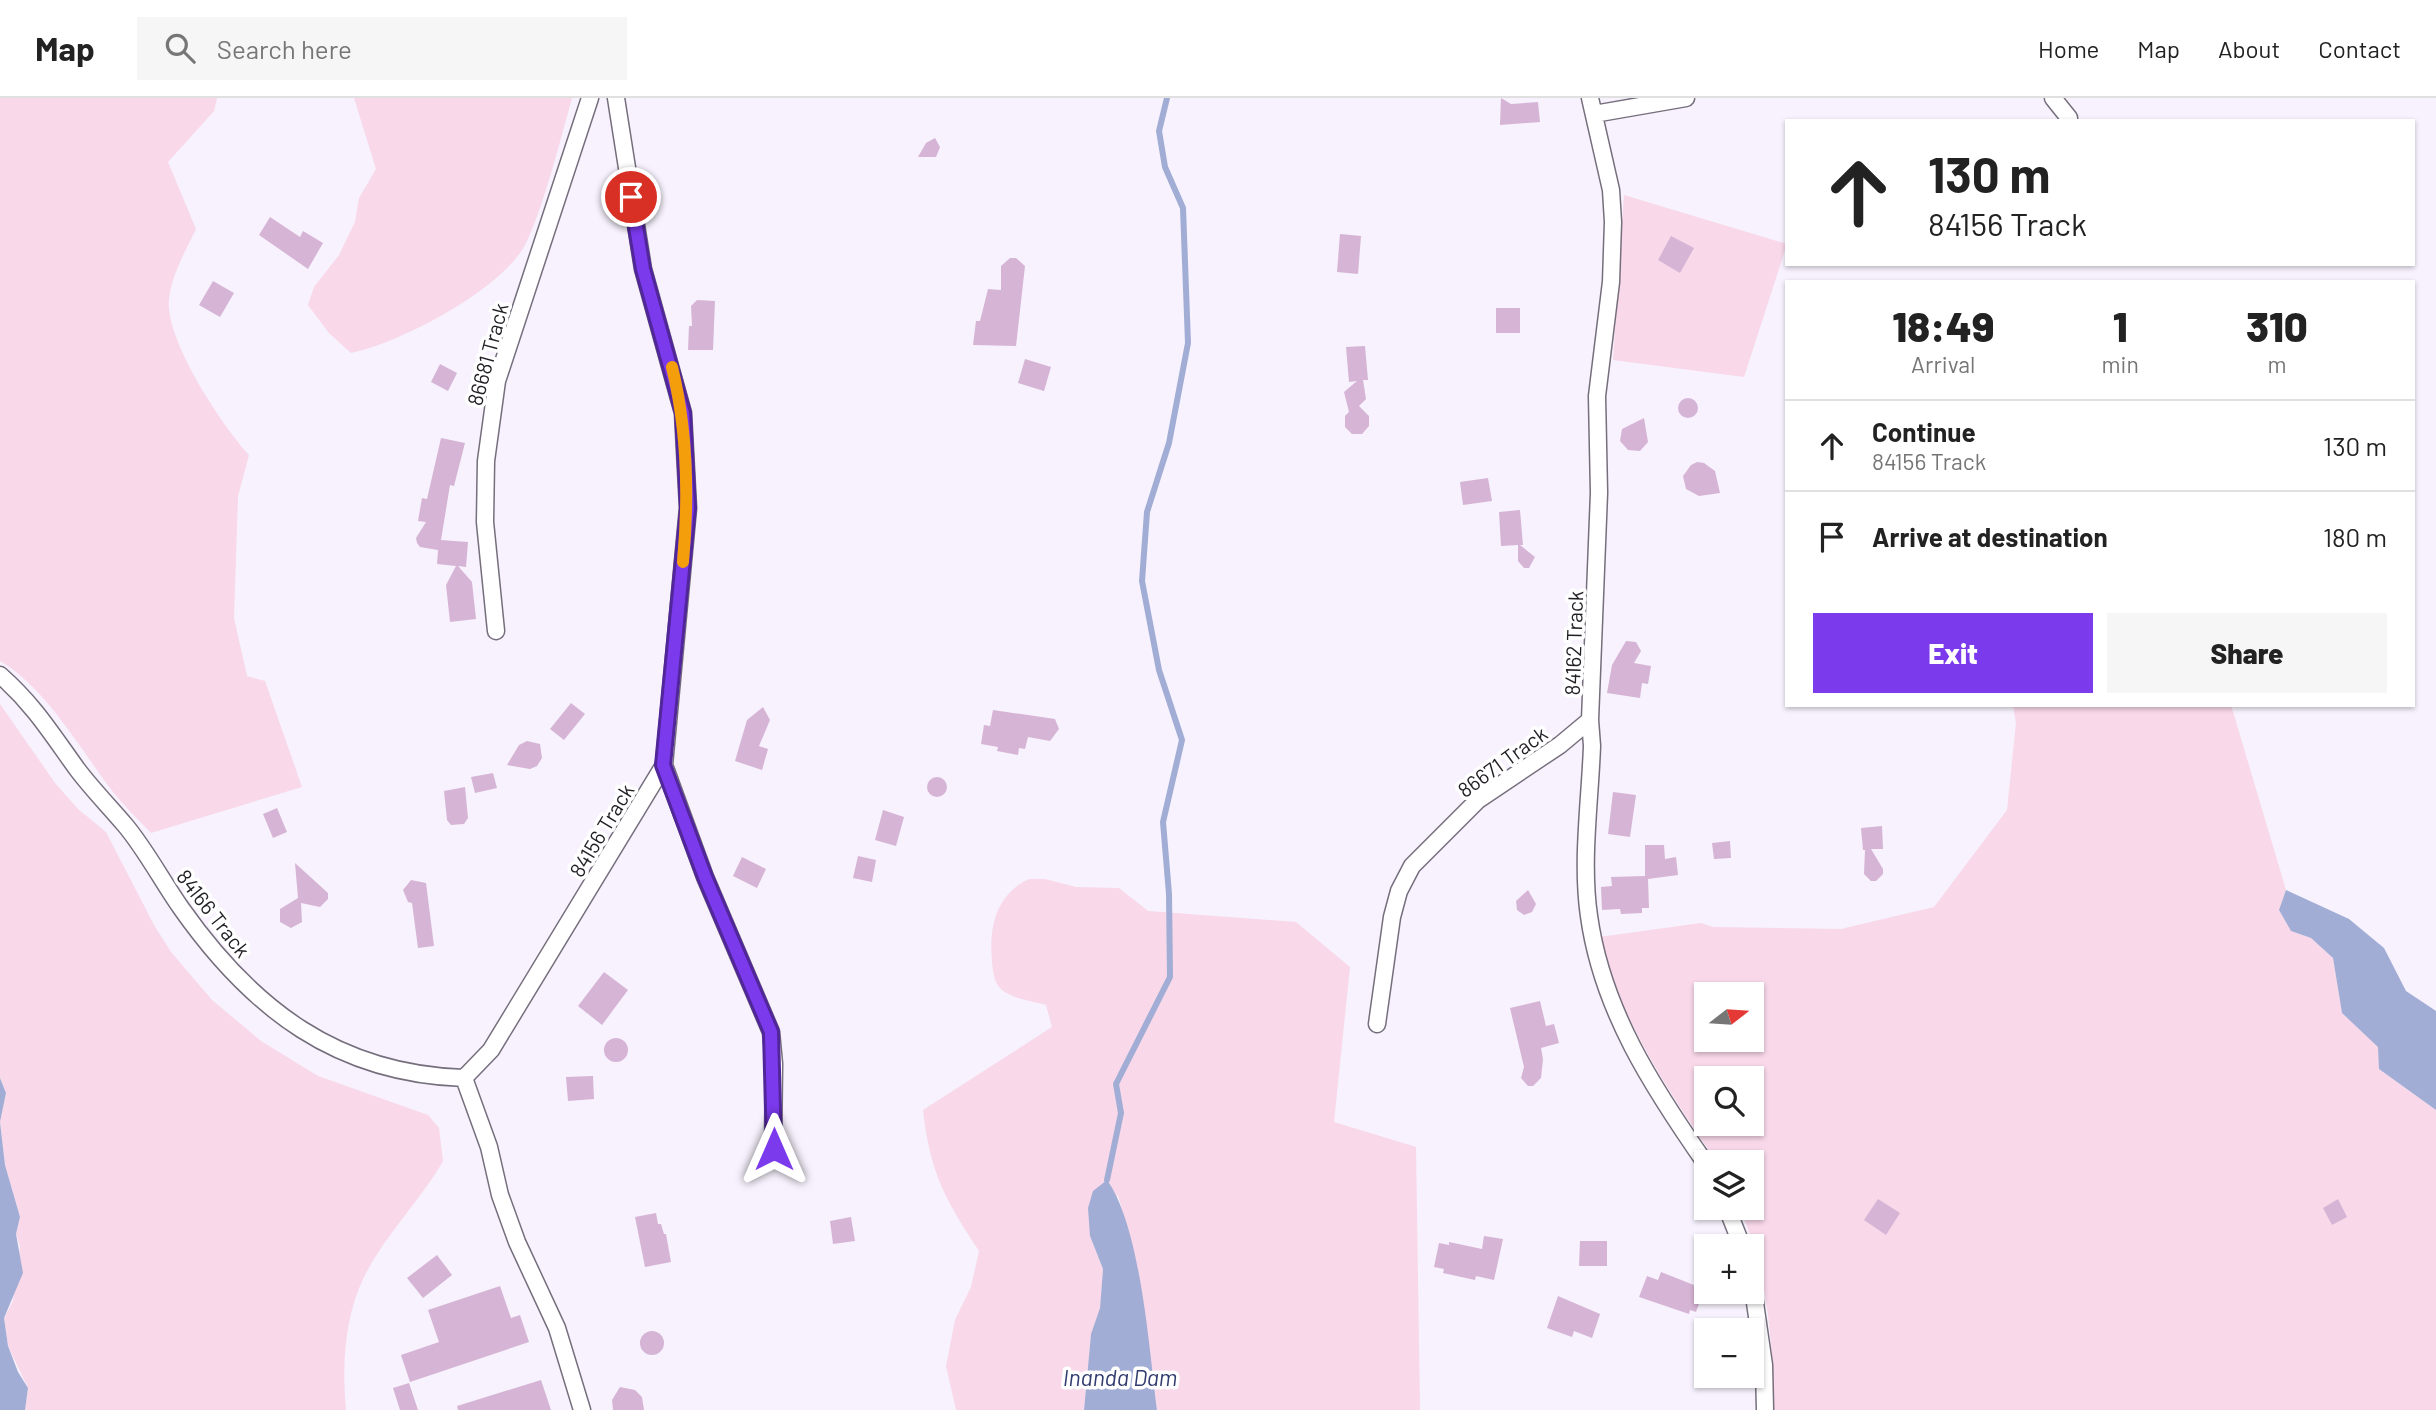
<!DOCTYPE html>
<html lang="en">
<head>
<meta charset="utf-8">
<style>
	:root { --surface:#fff; --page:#f6f6f6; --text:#222; --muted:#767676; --line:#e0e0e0; --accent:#7c3aed }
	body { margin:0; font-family:Barlow,sans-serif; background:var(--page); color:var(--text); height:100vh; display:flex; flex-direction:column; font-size:26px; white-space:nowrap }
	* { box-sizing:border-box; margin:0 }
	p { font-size:23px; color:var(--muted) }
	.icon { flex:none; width:38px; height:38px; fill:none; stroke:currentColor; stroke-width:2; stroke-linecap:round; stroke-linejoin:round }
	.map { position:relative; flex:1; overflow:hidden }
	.drawer { position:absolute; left:1785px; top:182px; width:630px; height:427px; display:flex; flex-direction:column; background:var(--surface); border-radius:0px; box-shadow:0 2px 5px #0004 }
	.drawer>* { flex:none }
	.top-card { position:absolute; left:1785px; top:21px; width:630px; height:147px; border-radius:0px; box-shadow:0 2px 5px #0004; background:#fff; color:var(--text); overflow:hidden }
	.needle { width:46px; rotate:73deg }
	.fabs { position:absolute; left:1694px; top:884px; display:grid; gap:14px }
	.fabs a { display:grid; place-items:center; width:70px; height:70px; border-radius:0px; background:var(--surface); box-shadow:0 2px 5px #0004; font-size:35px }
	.pin { position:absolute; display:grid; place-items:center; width:60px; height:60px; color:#fff; margin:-30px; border:4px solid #fff; border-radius:50%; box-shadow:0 2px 7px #0007 }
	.me { position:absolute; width:77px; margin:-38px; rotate:0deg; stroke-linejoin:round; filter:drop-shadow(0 0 5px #0008) }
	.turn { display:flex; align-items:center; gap:24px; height:147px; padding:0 28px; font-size:32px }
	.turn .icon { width:91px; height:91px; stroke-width:2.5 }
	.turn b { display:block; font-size:49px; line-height:60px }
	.eta { display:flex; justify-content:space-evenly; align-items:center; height:119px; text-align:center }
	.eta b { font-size:42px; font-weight:800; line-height:49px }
	.action { display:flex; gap:14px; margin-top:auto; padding:14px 28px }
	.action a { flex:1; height:80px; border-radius:0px; background:var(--accent); color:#fff; font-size:28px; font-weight:800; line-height:80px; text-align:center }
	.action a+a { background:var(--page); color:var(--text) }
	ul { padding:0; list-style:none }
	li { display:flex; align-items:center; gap:21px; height:91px; padding:0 28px; border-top:2px solid var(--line) }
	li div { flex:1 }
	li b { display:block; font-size:26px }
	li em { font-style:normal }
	header { display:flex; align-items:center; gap:42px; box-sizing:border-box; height:98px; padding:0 35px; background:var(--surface); border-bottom:2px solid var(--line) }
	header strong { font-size:33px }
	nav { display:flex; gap:38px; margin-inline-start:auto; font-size:24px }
	.search { width:490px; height:63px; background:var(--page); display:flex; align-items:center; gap:18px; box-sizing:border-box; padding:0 24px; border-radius:0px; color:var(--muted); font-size:26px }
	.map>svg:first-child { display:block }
</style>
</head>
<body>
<header>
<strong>Map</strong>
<div class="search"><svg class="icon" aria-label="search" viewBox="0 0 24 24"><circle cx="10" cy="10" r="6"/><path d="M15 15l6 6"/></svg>Search here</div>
<nav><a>Home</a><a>Map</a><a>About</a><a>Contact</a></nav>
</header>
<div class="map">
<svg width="2436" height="1312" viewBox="0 0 2436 1312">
	<rect width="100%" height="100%" fill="#f7f2fd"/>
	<path fill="#f8d8e9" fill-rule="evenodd" d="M 0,0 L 217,0 L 214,13 L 168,64 L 196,131 C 185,154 172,176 169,201 C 164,240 222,328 249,357 L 238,398 L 234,520 L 247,578 L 265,583 L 302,689 L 151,735 C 137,720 122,706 110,690 C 79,649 45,589 0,563 Z
		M 354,0 L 572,0 C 560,43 545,104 527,143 C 506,190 400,245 351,255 L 329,235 L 308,207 L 314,189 L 339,157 L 355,124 L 359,100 L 376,71 Z
		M 1624,97 L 1787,146 L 1744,279 L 1613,262 Z
		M 0,606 L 55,685 L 78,711 L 106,734 L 154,827 L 171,854 L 212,902 L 261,943 L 318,978 L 428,1017 L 439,1030 L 443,1063 C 420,1103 385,1137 364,1179 C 344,1220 342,1268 346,1312 L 25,1312 L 28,1290 L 8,1248 L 4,1220 L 13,1203 L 20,1149 L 16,1136 L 20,1119 L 5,1067 L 0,1024 L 6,995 L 0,980 Z
		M 2013,607 L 2231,607 L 2286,792 L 2279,812 L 2291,833 L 2311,840 L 2333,860 L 2342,915 L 2379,949 L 2379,971 L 2436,1012 L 2436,1312 L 1773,1312 C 1774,1249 1767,1167 1739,1110 L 1752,1110 L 1752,1064 L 1717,1064 C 1668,993 1622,924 1599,839 L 1701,825 L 1713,829 L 1841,831 L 1934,809 L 2007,712 L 2016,625 ZM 1706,896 L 1752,896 L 1752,942 L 1706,942 ZM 1706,980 L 1752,980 L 1752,1026 L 1706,1026 Z
		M 1029,781 L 1045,781 L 1076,789 L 1119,790 L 1148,813 L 1296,824 L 1350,869 L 1334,1024 L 1416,1049 L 1420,1312 L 1157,1312 L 1137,1169 L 1118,1097 L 1090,1138 L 1103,1171 L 1100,1210 L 1091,1236 L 1084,1312 L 956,1312 L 946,1268 L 955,1222 L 971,1189 L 979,1153 C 945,1101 930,1075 923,1012 L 1052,929 L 1046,907 C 1032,903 1011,901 1000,890 C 994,884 993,872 992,864 C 989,830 995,797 1029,781 Z"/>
	<path fill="#a1add4" d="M 2286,792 L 2349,821 L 2384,850 L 2406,893 L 2436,913 L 2436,1012 L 2379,971 L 2378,949 L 2342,915 L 2333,860 L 2311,840 L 2291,833 L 2279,812 Z
		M 0,980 L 6,995 L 0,1024 L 5,1067 L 20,1119 L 16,1136 L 23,1175 L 4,1220 L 8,1248 L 18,1274 L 28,1290 L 25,1312 L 0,1312 Z
		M 1107,1082 C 1141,1130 1149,1251 1157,1312 L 1084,1312 L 1091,1236 L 1100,1210 L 1103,1171 L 1090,1138 L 1088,1110 L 1093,1093 Z"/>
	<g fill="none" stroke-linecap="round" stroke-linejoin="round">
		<path stroke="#a1add4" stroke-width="6" d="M 1107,1082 L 1121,1015 L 1116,986 L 1170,879 L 1169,796 L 1163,724 L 1182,642 L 1159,572 L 1142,483 L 1147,414 L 1169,345 L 1188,245 L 1183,110 L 1165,69 L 1159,33 L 1167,0"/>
	</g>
	<path fill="#d6b4d5" d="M 1501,0 L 1511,6 L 1538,4 L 1540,24 L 1500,27 Z
		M 935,40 L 940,49 L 936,59 L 918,59 L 926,45 Z
		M 270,119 L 300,139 L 303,133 L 323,145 L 308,171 L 259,137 Z
		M 1340,136 L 1361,138 L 1358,176 L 1337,174 Z
		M 1671,138 L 1694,150 L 1680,175 L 1658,162 Z
		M 1010,160 L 1016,160 L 1025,168 L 1016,248 L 973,247 L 976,223 L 980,223 L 988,191 L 1001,192 L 1001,168 Z
		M 213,183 L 234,195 L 220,219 L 199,207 Z
		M 697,202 L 715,203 L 713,252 L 688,252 L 689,228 L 692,228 L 691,208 Z
		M 1496,210 L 1520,210 L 1520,235 L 1496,235 Z
		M 1365,248 L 1368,282 L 1363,282 L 1366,301 L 1359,308 L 1369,318 L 1369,328 L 1362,336 L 1352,336 L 1345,329 L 1345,318 L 1349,314 L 1344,294 L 1357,283 L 1349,284 L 1346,249 Z
		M 1025,261 L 1051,269 L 1044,293 L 1018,285 Z
		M 440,266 L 457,275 L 448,293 L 431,284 Z
		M1678 310a10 10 0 1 1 20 0a10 10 0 1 1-20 0Z
		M 1644,320 L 1648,344 L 1640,353 L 1628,352 L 1620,343 L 1622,331 Z
		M 441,340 L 465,345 L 454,388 L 450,387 L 441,442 L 468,444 L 466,469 L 458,468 L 472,484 L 476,521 L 450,524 L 446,487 L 456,468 L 437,466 L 438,452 L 420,449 L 417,445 L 416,440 L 426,424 L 418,423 L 422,400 L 427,401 Z
		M 1697,364 L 1704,365 L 1715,373 L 1720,395 L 1699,398 L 1686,391 L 1683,378 L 1691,367 Z
		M 1488,380 L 1492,403 L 1463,407 L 1460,384 Z
		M 1520,412 L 1523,447 L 1520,447 L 1535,459 L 1529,470 L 1524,470 L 1518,463 L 1518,447 L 1501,448 L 1499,414 Z
		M 1626,543 L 1636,544 L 1641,553 L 1634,565 L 1651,568 L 1648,586 L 1642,585 L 1640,600 L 1607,595 L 1612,567 Z
		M 571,605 L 585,616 L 564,642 L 550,631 Z
		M 763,609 L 770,622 L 759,648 L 768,651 L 762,672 L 735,663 L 747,622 Z
		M 993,612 L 1055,621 L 1059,631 L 1050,643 L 1028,639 L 1025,651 L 1019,650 L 1018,657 L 997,653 L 998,649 L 981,646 L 984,627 L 990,628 Z
		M 527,643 L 540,646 L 542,660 L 537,668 L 530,671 L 507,667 L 519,647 Z
		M 493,675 L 497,690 L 475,695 L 471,679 Z
		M927 689a10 10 0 1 1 20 0a10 10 0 1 1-20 0Z
		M 465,689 L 468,720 L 464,726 L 451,727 L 447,722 L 444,693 Z
		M 1613,694 L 1636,697 L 1630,739 L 1608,736 Z
		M 277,710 L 287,734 L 273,740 L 263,716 Z
		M 883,712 L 904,719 L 896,748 L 875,742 Z
		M 1882,728 L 1883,751 L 1871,751 L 1883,771 L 1883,776 L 1876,783 L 1871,783 L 1864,776 L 1865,752 L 1863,752 L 1861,730 Z
		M 1730,743 L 1731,760 L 1714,761 L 1712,745 Z
		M 1645,747 L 1664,747 L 1665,761 L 1676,759 L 1678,777 L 1648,781 L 1649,810 L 1642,810 L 1642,815 L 1621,816 L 1620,811 L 1602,812 L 1601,789 L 1612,788 L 1611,779 L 1645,778 Z
		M 858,758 L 876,762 L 872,784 L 853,780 Z
		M 742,759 L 766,771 L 757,790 L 733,778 Z
		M 295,765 L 328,795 L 328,801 L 320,809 L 301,805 L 302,824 L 291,830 L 280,824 L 280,811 L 298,800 Z
		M 411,782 L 426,785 L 434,848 L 418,850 L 412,805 L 408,804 L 403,792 Z
		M 1528,792 L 1536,806 L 1532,814 L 1524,817 L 1517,812 L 1516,803 Z
		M 604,874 L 628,892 L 602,927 L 578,908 Z
		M 1540,903 L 1546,928 L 1554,926 L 1559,945 L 1541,950 L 1543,961 L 1541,980 L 1533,988 L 1528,988 L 1521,980 L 1524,969 L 1510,910 Z
		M604 952a12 12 0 1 1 24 0a12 12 0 1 1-24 0Z
		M 593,978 L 594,1001 L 568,1003 L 566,979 Z
		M 1878,1101 L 1900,1115 L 1886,1137 L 1864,1122 Z
		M 2338,1101 L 2347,1119 L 2332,1127 L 2323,1110 Z
		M 656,1115 L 658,1126 L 661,1126 L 664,1136 L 666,1136 L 671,1164 L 645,1169 L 635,1119 Z
		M 851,1119 L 855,1143 L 833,1146 L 830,1123 Z
		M 1484,1138 L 1503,1141 L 1494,1182 L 1476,1178 L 1475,1182 L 1443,1175 L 1444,1171 L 1434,1169 L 1439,1145 L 1449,1147 L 1449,1144 L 1482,1151 Z
		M 1580,1143 L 1607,1143 L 1607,1168 L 1579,1168 Z
		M 437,1157 L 452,1177 L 423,1200 L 407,1180 Z
		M 1661,1174 L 1704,1191 L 1696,1214 L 1690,1212 L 1689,1216 L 1639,1199 L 1647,1178 L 1658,1182 Z
		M 500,1188 L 511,1220 L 520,1217 L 529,1244 L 410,1284 L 401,1257 L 439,1244 L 428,1212 Z
		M 1558,1198 L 1600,1216 L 1592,1240 L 1574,1233 L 1572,1239 L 1547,1230 Z
		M640 1245a12 12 0 1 1 24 0a12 12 0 1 1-24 0Z
		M 541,1282 L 551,1312 L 458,1312 L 457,1308 Z
		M 409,1285 L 418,1312 L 400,1312 L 393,1290 Z
		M 620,1289 L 635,1292 L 642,1299 L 644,1312 L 613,1312 L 612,1302 Z"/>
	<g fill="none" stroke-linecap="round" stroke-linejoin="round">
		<g stroke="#766e7d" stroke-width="19">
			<path id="street" d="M 1590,0 L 1611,92 L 1613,124 L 1611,184 L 1597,298 L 1599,395 L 1590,622 L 1592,648 C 1590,703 1581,764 1589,818 C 1602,912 1653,990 1706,1066
				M 2053,0 L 2069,20
				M 1594,16 L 1686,0
				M 496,533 L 485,424 L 486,363 L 497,283 L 590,0
				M 0,577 C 34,607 51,635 77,671 C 92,691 109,708 125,727 C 146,752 162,783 181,810 C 252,911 337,976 464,980
				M 664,667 L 705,779 L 771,934 L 774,966 L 773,1051
				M 1377,926 L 1392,819 L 1399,793 L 1412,768 L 1478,702 L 1560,647 L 1590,622
				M 464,980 L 491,952 L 664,667 L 688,410 L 683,315 L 643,171 L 616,0
				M 464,980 L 489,1049 L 500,1097 L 517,1144 L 557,1230 L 582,1312
				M 1727,1110 L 1742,1148
				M 1752,1184 L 1764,1267 L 1765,1312"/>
		</g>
		<use href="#street" stroke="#fff" stroke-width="16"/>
	</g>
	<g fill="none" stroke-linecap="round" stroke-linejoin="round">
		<g stroke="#51269a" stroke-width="18">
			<path id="route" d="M 631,99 L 643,171 L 683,315 L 688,410 L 663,667 L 705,779 L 771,934 L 774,1051"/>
		</g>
		<use href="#route" stroke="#7c3aed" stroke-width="12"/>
		<path stroke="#f59e0b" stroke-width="12" d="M 672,269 C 688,334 689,398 683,464"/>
	</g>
	<g text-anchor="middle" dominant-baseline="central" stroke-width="7" stroke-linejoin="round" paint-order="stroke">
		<g font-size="21" fill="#211e24" stroke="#fff">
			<text transform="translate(487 256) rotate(-75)">86681 Track</text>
			<text transform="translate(1573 545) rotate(-88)">84162 Track</text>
			<text transform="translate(1502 663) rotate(-36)">86671 Track</text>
			<text transform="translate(601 732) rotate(-59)">84156 Track</text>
			<text transform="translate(214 815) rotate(52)">84166 Track</text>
		</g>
		<g font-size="23" font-style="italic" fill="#313c6f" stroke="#fff">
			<text x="1120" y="1279">Inanda Dam</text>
		</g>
	</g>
</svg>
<div class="fabs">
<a><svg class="needle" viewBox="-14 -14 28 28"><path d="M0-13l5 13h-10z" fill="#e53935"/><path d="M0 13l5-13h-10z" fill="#767676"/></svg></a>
<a><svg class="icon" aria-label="search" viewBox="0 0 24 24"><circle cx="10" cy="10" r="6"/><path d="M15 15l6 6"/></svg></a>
<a><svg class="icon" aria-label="layers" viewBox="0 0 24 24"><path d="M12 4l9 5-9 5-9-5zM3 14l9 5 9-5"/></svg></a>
<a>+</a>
<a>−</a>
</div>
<div class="pin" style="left:631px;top:99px;background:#d93025"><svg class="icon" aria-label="arrive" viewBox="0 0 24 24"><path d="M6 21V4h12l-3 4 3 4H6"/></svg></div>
<svg class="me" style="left:774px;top:1051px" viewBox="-20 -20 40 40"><path d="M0-17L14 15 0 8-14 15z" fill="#7c3aed" stroke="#fff" stroke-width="4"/></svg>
<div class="top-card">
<div class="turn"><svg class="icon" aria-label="ahead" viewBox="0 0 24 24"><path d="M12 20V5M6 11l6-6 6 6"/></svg><div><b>130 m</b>84156 Track</div></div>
</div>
<section class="drawer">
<div class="eta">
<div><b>18:49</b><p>Arrival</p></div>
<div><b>1</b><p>min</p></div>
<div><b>310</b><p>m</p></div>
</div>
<ul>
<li><svg class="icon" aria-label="ahead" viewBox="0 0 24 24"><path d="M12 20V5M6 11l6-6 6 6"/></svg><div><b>Continue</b><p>84156 Track</p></div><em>130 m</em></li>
<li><svg class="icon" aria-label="arrive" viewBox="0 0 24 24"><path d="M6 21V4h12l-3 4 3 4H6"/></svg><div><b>Arrive at destination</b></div><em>180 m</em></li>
</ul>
<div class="action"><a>Exit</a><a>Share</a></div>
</section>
</div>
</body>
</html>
